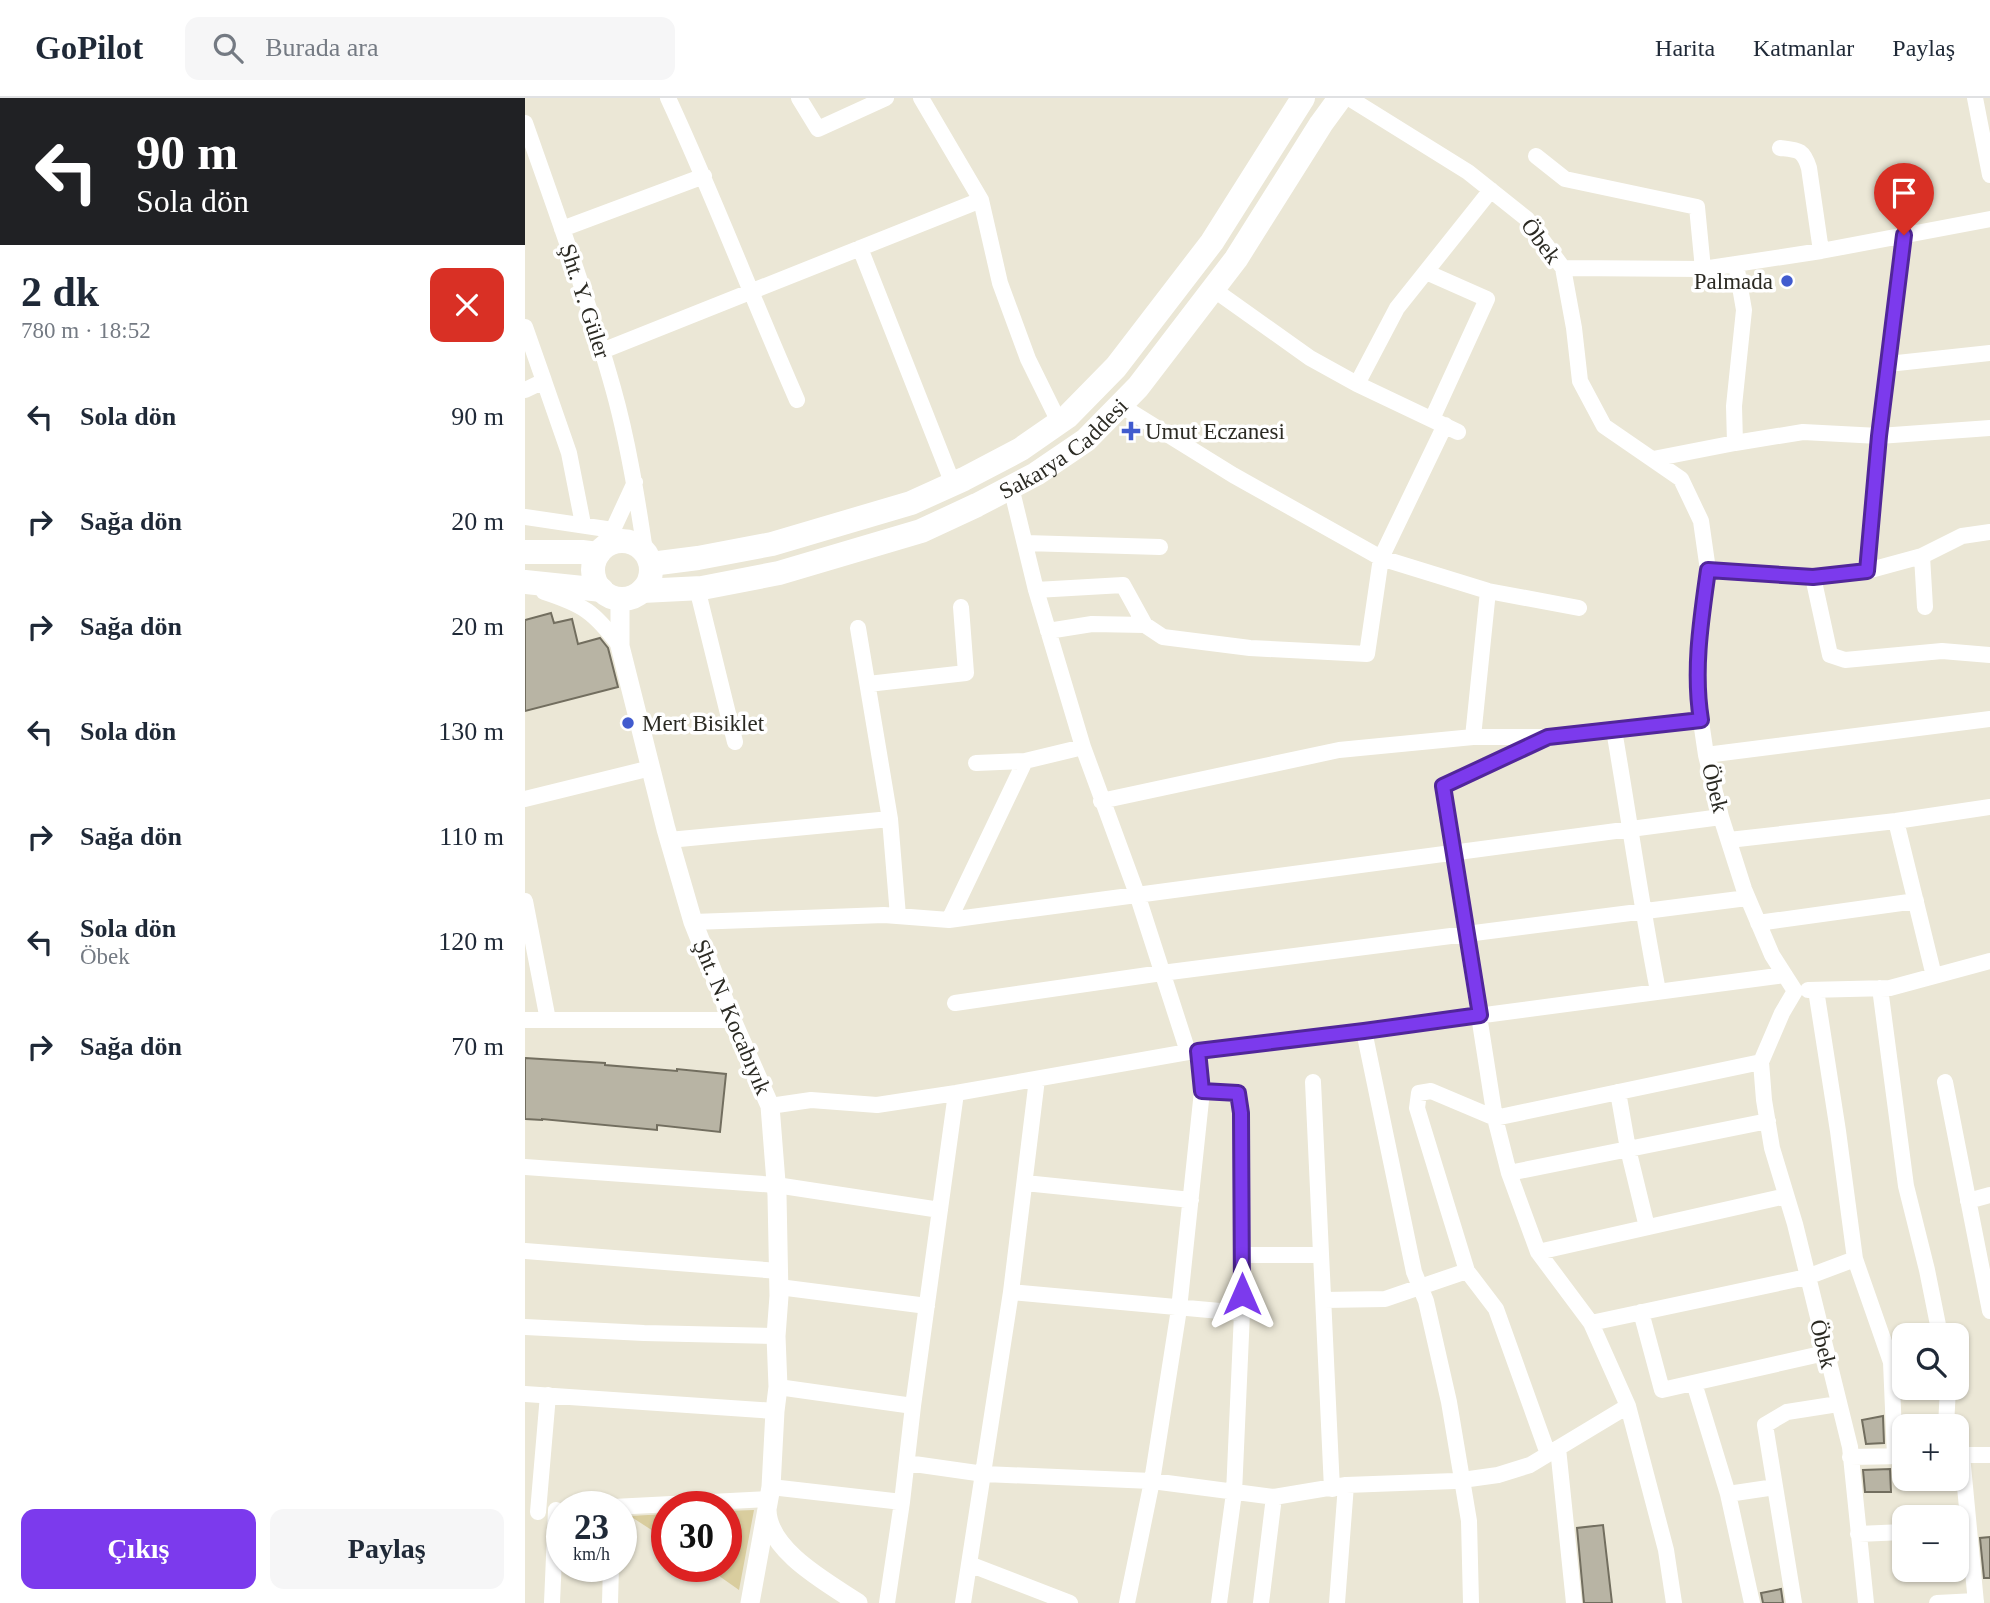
<!DOCTYPE html>
<html lang="tr">
<head>
<meta charset="utf-8">
<style>
	:root { --surface:#fff; --page:#f6f6f7; --text:#1f2937; --muted:#747a83; --line:#e0e1e3; --accent:#7c3aed }
	body { margin:0; font-family:Georgia,serif; background:var(--page); color:var(--text); height:100vh; display:flex; flex-direction:column; font-size:26px; white-space:nowrap }
	* { box-sizing:border-box; margin:0 }
	p { font-size:23px; color:var(--muted) }
	.icon { flex:none; width:38px; height:38px; fill:none; stroke:currentColor; stroke-width:2; stroke-linecap:round; stroke-linejoin:round }
	.map { position:relative; flex:1; overflow:hidden }
	.details { display:flex; flex-direction:column; background:var(--surface); width:525px }
	.details>* { flex:none }
	.top-card { background:#202124; color:#fff; overflow:hidden }
	.tools { position:absolute; left:1367px; top:1225px; display:grid; gap:14px }
	.tools a { display:grid; place-items:center; width:77px; height:77px; border-radius:14px; background:var(--surface); box-shadow:0 2px 5px #0004; font-size:35px }
	.speed { position:absolute; left:21px; top:1393px; display:flex; gap:14px; font-size:35px; font-weight:700; text-align:center }
	.speed>* { display:grid; place-content:center; width:91px; height:91px; border-radius:50%; background:var(--surface); box-shadow:0 2px 5px #0004; line-height:1 }
	.speed small { font-size:18px; font-weight:400 }
	.speed .limit { border:10px solid #d22; background:#fff; color:#111 }
	.pin { position:absolute; display:grid; place-items:center; width:60px; height:60px; color:#fff; margin:-72px -30px; border-radius:50% 50% 50% 0; rotate:-45deg; box-shadow:0 0 7px #0007 }
	.pin .icon { rotate:45deg }
	.me { position:absolute; width:77px; margin:-38px; rotate:0deg; stroke-linejoin:round; filter:drop-shadow(0 0 5px #0008) }
	.turn { display:flex; align-items:center; gap:24px; height:147px; padding:0 21px; font-size:32px }
	.turn .icon { width:91px; height:91px; stroke-width:2.5 }
	.turn b { display:block; font-size:49px; line-height:60px }
	.round { display:grid; place-items:center; flex:none; width:74px; height:74px; border-radius:14px; background:var(--page) }
	.head { display:flex; align-items:center; justify-content:space-between; height:119px; padding:0 21px }
	h1 { font-size:42px; font-weight:800; line-height:52px }
	.button { display:flex; gap:14px; margin-top:auto; padding:14px 21px }
	.button a { flex:1; height:80px; border-radius:14px; background:var(--accent); color:#fff; font-size:28px; font-weight:800; line-height:80px; text-align:center }
	.button a+a { background:var(--page); color:var(--text) }
	ul { padding:0; list-style:none }
	li { display:flex; align-items:center; gap:21px; height:105px; padding:0 21px }
	li div { flex:1 }
	li b { display:block; font-size:26px }
	li em { font-style:normal }
	header { display:flex; align-items:center; gap:42px; box-sizing:border-box; height:98px; padding:0 35px; background:var(--surface); border-bottom:2px solid var(--line) }
	header strong { font-size:33px }
	nav { display:flex; gap:38px; margin-inline-start:auto; font-size:24px }
	.search { width:490px; height:63px; background:var(--page); display:flex; align-items:center; gap:18px; box-sizing:border-box; padding:0 24px; border-radius:14px; color:var(--muted); font-size:26px }
	main { display:flex; flex:1; min-height:0 }
	.map>svg:first-child { display:block }
</style>
</head>
<body>
<header>
<strong>GoPilot</strong>
<div class="search"><svg class="icon" aria-label="search" viewBox="0 0 24 24"><circle cx="10" cy="10" r="6"/><path d="M15 15l6 6"/></svg>Burada ara</div>
<nav><a>Harita</a><a>Katmanlar</a><a>Paylaş</a></nav>
</header>
<main>
<section class="details">
<div class="top-card">
<div class="turn"><svg class="icon" aria-label="left" viewBox="0 0 24 24"><path d="M17 20v-9H6M10 6l-5 5 5 5"/></svg><div><b>90 m</b>Sola dön</div></div>
</div>
<div class="head"><div><h1>2 dk</h1><p>780 m · 18:52</p></div><a class="round" style="background:#d93025;color:#fff"><svg class="icon" aria-label="close" viewBox="0 0 24 24"><path d="M6 6l12 12M18 6L6 18"/></svg></a></div>
<ul>
<li><svg class="icon" aria-label="left" viewBox="0 0 24 24"><path d="M17 20v-9H6M10 6l-5 5 5 5"/></svg><div><b>Sola dön</b></div><em>90 m</em></li>
<li><svg class="icon" aria-label="right" viewBox="0 0 24 24"><path d="M7 20v-9h11M14 6l5 5-5 5"/></svg><div><b>Sağa dön</b></div><em>20 m</em></li>
<li><svg class="icon" aria-label="right" viewBox="0 0 24 24"><path d="M7 20v-9h11M14 6l5 5-5 5"/></svg><div><b>Sağa dön</b></div><em>20 m</em></li>
<li><svg class="icon" aria-label="left" viewBox="0 0 24 24"><path d="M17 20v-9H6M10 6l-5 5 5 5"/></svg><div><b>Sola dön</b></div><em>130 m</em></li>
<li><svg class="icon" aria-label="right" viewBox="0 0 24 24"><path d="M7 20v-9h11M14 6l5 5-5 5"/></svg><div><b>Sağa dön</b></div><em>110 m</em></li>
<li><svg class="icon" aria-label="left" viewBox="0 0 24 24"><path d="M17 20v-9H6M10 6l-5 5 5 5"/></svg><div><b>Sola dön</b><p>Öbek</p></div><em>120 m</em></li>
<li><svg class="icon" aria-label="right" viewBox="0 0 24 24"><path d="M7 20v-9h11M14 6l5 5-5 5"/></svg><div><b>Sağa dön</b></div><em>70 m</em></li>
</ul>
<div class="button"><a>Çıkış</a><a>Paylaş</a></div>
</section>
<div class="map">
<svg width="1465" height="1505" viewBox="0 0 1465 1505">
	<rect width="100%" height="100%" fill="#ebe7d6"/>
	<path fill="#d9cd9e" d="M 229,1412 L 214,1492 L 180,1468 L 201,1468 L 201,1413 Z
		M 142,1416 L 142,1442 L 105,1418 Z"/>
	<path fill="#b8b4a4" stroke="#726e5f" stroke-width="2" d="M 26,515 L 29,525 L 47,521 L 53,546 L 75,540 L 83,550 L 93,589 L 0,613 L 0,522 Z
		M 0,960 L 80,965 L 80,967 L 152,973 L 152,971 L 201,976 L 195,1034 L 132,1027 L 132,1032 L 17,1021 L 17,1022 L 0,1021 Z
		M 1358,1318 L 1359,1345 L 1341,1346 L 1337,1322 Z
		M 1365,1371 L 1366,1394 L 1340,1394 L 1338,1372 Z
		M 1078,1427 L 1087,1505 L 1059,1505 L 1052,1430 Z
		M 1465,1439 L 1465,1480 L 1459,1480 L 1455,1440 Z
		M 1256,1491 L 1258,1505 L 1238,1505 L 1236,1495 Z"/>
	<g fill="none" stroke-linecap="round" stroke-linejoin="round">
		<path stroke="#fff" stroke-width="16" d="M 143,0 C 189,99 228,202 272,302
			M 274,0 L 293,31 L 361,0
			M 396,0 L 456,102 L 475,185 L 503,261 L 534,324
			M 824,0 L 943,74 L 1002,121 L 1038,170 L 1049,230 L 1055,283 L 1079,328 L 1156,381 L 1176,423 L 1183,472 L 1174,535 L 1173,603 L 1181,657 L 1196,719 L 1219,791 L 1247,857 L 1270,893
			M 1450,0 L 1465,77
			M 0,25 C 31,113 63,201 88,290 C 103,343 112,399 120,453
			M 1255,50 C 1273,52 1278,51 1284,70 L 1296,153
			M 1011,58 L 1040,81 L 1172,109 L 1178,171
			M 37,131 L 179,78
			M 335,150 L 428,386
			M 1038,170 L 1178,171 L 1296,153 L 1465,121
			M 901,174 L 962,201 L 907,321
			M 688,191 L 785,260 L 832,286 L 933,334
			M 0,229 L 19,283
			M 77,253 L 456,102
			M 1363,266 L 1465,255
			M 832,286 L 872,210 L 966,92
			M 0,292 L 19,283 L 44,355 L 58,426
			M 595,307 L 708,377 L 856,460 L 963,493 L 1054,510
			M 1210,345 L 1209,308 L 1219,212 L 1211,166
			M 1128,361 L 1210,345 L 1278,334 L 1354,338 L 1465,330
			M 486,389 L 511,492 L 558,649 L 612,796 L 663,954
			M 0,419 L 88,432
			M 500,445 L 635,449
			M 80,449 L 110,384
			M 1397,458 L 1400,509
			M 1183,472 L 1288,479 L 1342,473 L 1397,458 L 1437,438 L 1465,434
			M 1342,473 L 1354,338 L 1379,137
			M 1288,479 L 1305,557 L 1320,562 L 1417,553 L 1465,557
			M 172,490 L 210,644
			M 511,492 L 598,487 L 620,527
			M 19,494 C 59,507 69,514 95,548
			M 333,530 L 365,721 L 373,818
			M 523,533 L 567,526 L 620,527 L 638,539 L 725,550 L 842,556 L 856,460 L 920,327
			M 343,586 L 441,575 L 436,509
			M 1089,632 C 1104,719 1116,806 1133,893
			M 948,639 L 963,493
			M 1023,639 L 918,688 L 970,1020 L 984,1075 L 1013,1154 L 1066,1225 L 1103,1308 L 1141,1452 L 1149,1505
			M 1181,657 L 1465,621
			M 500,663 L 424,822 L 1196,719
			M 451,665 L 500,663 L 558,649
			M 0,701 L 126,670
			M 576,703 L 814,652 L 948,639 L 1023,639 L 1176,622
			M 1371,723 L 1409,878
			M 144,742 L 365,721
			M 1204,742 L 1371,723 L 1465,709
			M 0,803 L 23,922
			M 168,824 L 359,817 L 424,822
			M 1233,825 L 1391,803
			M 1355,890 L 1381,1088 L 1402,1172 L 1415,1237
			M 1283,892 L 1365,890 L 1465,863
			M 1291,892 L 1313,1033 L 1330,1161 L 1366,1264 L 1370,1358
			M 1270,893 L 1257,915 L 1236,964 L 1239,1002 L 1247,1050 L 1270,1126 L 1325,1349 L 1341,1505
			M 430,905 L 637,875 L 1222,800
			M 0,922 L 207,922
			M 839,933 L 889,1174 L 901,1203 L 924,1304 L 944,1423 L 946,1505
			M 788,984 L 807,1391
			M 1420,984 L 1465,1213
			M 677,993 L 713,995 L 716,1015 L 717,1215 L 709,1395 L 694,1505
			M 1093,994 L 1103,1051 L 1122,1129
			M 245,1008 L 286,1002 L 352,1007 L 431,995 L 663,954 L 839,933 L 1260,877
			M 0,1069 L 251,1087 L 415,1112
			M 984,1075 L 1243,1023
			M 500,1085 L 666,1102
			M 1443,1103 L 1465,1097
			M 0,1153 L 254,1173
			M 1013,1154 L 1261,1098
			M 717,1157 L 796,1157
			M 254,1189 L 402,1208
			M 486,1194 L 717,1215
			M 799,1202 L 860,1201 L 942,1173
			M 1116,1214 L 1137,1292 L 1300,1255
			M 1066,1225 L 1282,1179 L 1330,1161
			M 0,1229 L 119,1235 L 251,1238
			M 1169,1285 L 1203,1396
			M 253,1289 L 388,1308
			M 0,1296 L 250,1313
			M 1421,1328 L 1423,1290
			M 1033,1350 L 1049,1505
			M 1023,1356 L 971,1211 L 942,1173 L 892,1010 L 894,995 L 906,993 L 970,1020 L 1236,964
			M 1432,1357 L 1465,1357
			M 1437,1357 L 1451,1505
			M 1325,1359 L 1379,1358
			M 382,1365 L 459,1376 L 627,1383 L 749,1399 L 821,1387 L 930,1383 L 973,1377 L 1005,1367 L 1103,1308
			M 246,1389 L 377,1404
			M 88,1409 L 244,1401
			M 13,1414 L 23,1297
			M 1333,1436 L 1379,1434
			M 444,1466 L 545,1505
			M 27,1505 L 31,1412
			M 85,1505 L 86,1468
			M 362,1505 L 377,1404 L 388,1308 L 431,995
			M 438,1505 L 486,1194 L 512,981
			M 602,1505 L 627,1383 L 654,1211 L 677,993 L 672,953
			M 736,1505 L 749,1399
			M 812,1505 L 821,1387
			M 1227,1505 L 1203,1396 L 1250,1389
			M 1269,1505 L 1240,1327 L 1262,1314 L 1313,1306
			M 1412,1505 L 1451,1503"/>
		<path stroke="#fff" stroke-width="19" d="M 95,501 L 95,548 L 141,731 L 168,824 L 207,922 L 245,1008 L 252,1097 L 254,1198 L 251,1238 L 253,1289 L 250,1313 L 246,1389 L 225,1505
			M 242,1412 C 243,1453 303,1485 333,1505"/>
		<g stroke="#fff" stroke-width="24">
			<circle cx="97" cy="472" r="29"/>
			<path d="M 0,454 L 57,454 L 73,456"/>
			<path d="M 126,466 L 173,460 L 247,446 L 386,405 L 439,381 L 496,351 L 542,319 L 591,269 L 687,144 L 778,0"/>
			<path d="M 0,484 L 77,492"/>
			<path id="s1" d="M 117,493 L 177,490 L 254,475 L 396,433 L 452,407 L 511,376 L 561,342 L 613,289 L 711,161 L 796,26 L 815,0"/>
		</g>
	</g>
	<g fill="none" stroke-linecap="round" stroke-linejoin="round">
		<g stroke="#51269a" stroke-width="18">
			<path id="route" d="M 717,1196 L 716,1015 L 713,995 L 677,993 L 673,953 L 839,933 L 955,917 L 918,688 L 1023,639 L 1176,622 C 1168,572 1176,522 1183,472 L 1288,479 L 1342,473 L 1354,338 L 1379,137"/>
		</g>
		<use href="#route" stroke="#7c3aed" stroke-width="12"/>
	</g>
	<g fill="#415bce" stroke="#fff" stroke-width="2.5">
		<circle cx="1262" cy="183" r="7"/>
		<path d="M602.5 322.5h7v7h7v7h-7v7h-7v-7h-7v-7h7z"/>
		<circle cx="103" cy="625" r="7"/>
	</g>
	<g text-anchor="middle" dominant-baseline="central" stroke-width="7" stroke-linejoin="round" paint-order="stroke">
		<g font-size="23" fill="#2b2a23" stroke="#fff">
			<text transform="translate(1016 143) rotate(53)">Öbek</text>
			<text transform="translate(60 203) rotate(72)">Şht. Y. Güler</text>
			<text stroke="none"><textPath href="#s1" startOffset="452">Sakarya Caddesi</textPath></text>
			<text transform="translate(1190 690) rotate(76)">Öbek</text>
			<text transform="translate(207 919) rotate(67)">Şht. N. Kocabıyık</text>
			<text transform="translate(1298 1246) rotate(76)">Öbek</text>
		</g>
		<g font-size="23" fill="#2b2a23" stroke="#fff" text-anchor="start">
			<text x="1248" y="183" text-anchor="end">Palmada</text>
			<text x="620" y="333">Umut Eczanesi</text>
			<text x="117" y="625">Mert Bisiklet</text>
		</g>
	</g>
</svg>
<div class="tools">
<a><svg class="icon" aria-label="search" viewBox="0 0 24 24"><circle cx="10" cy="10" r="6"/><path d="M15 15l6 6"/></svg></a>
<a>+</a>
<a>−</a>
</div>
<div class="speed"><div>23<small>km/h</small></div><div class="limit">30</div></div>
<div class="pin" style="left:1379px;top:137px;background:#d93025"><svg class="icon" aria-label="arrive" viewBox="0 0 24 24"><path d="M6 21V4h12l-3 4 3 4H6"/></svg></div>
<svg class="me" style="left:717px;top:1196px" viewBox="-20 -20 40 40"><path d="M0-17L14 15 0 8-14 15z" fill="#7c3aed" stroke="#fff" stroke-width="4"/></svg>
</div>
</main>
</body>
</html>
